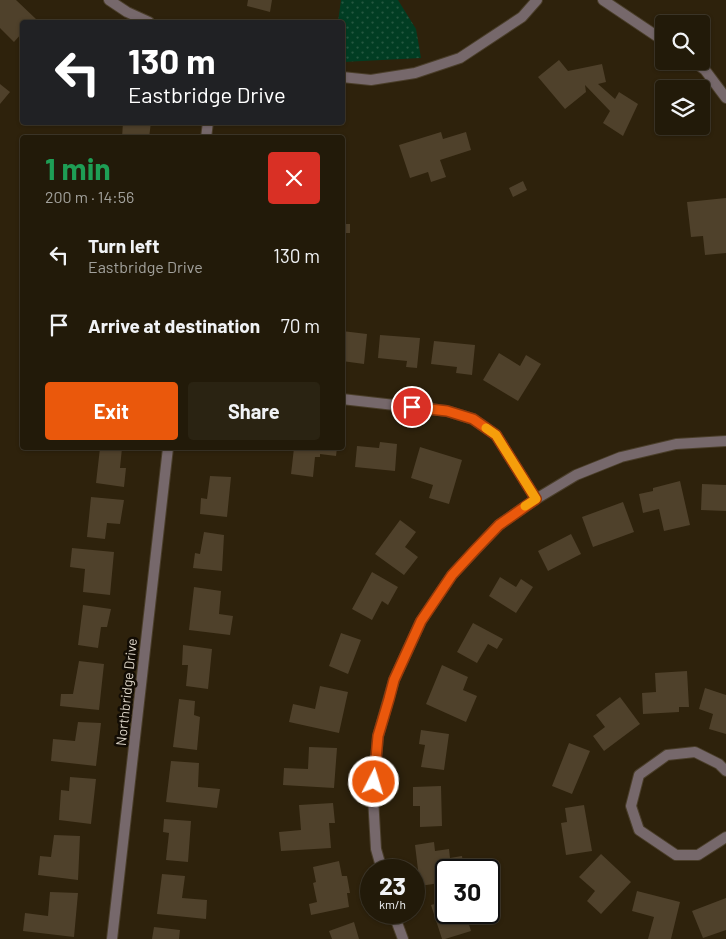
<!DOCTYPE html>
<html lang="en">
<head>
<meta charset="utf-8">
<style>
	:root { --surface:#221a09; --page:#2a2312; --text:#f1f3f6; --muted:#a2a19c; --line:#3f382a; --accent:#ea580c }
	body { margin:0; font-family:Barlow,sans-serif; background:var(--page); color:var(--text); height:100vh; display:flex; flex-direction:column; font-size:19px; white-space:nowrap }
	* { box-sizing:border-box; margin:0 }
	p { font-size:16px; color:var(--muted) }
	.icon { flex:none; width:28px; height:28px; fill:none; stroke:currentColor; stroke-width:2; stroke-linecap:round; stroke-linejoin:round }
	.map { position:relative; flex:1; overflow:hidden }
	.panel { position:absolute; left:20px; top:135px; width:325px; height:315px; display:flex; flex-direction:column; background:var(--surface); border-radius:5px; box-shadow:0 1px 4px #0004,0 0 0 1px var(--line) }
	.panel>* { flex:none }
	.banner { position:absolute; left:20px; top:20px; width:325px; height:105px; border-radius:5px; box-shadow:0 1px 4px #0004,0 0 0 1px var(--line); background:#202124; color:#fff; overflow:hidden }
	.buttons { position:absolute; left:655px; top:15px; display:grid; gap:10px }
	.buttons a { display:grid; place-items:center; width:55px; height:55px; border-radius:5px; background:var(--surface); box-shadow:0 1px 4px #0004,0 0 0 1px var(--line); font-size:25px }
	.speed { position:absolute; left:360px; top:859px; display:flex; gap:10px; font-size:25px; font-weight:700; text-align:center }
	.speed>* { display:grid; place-content:center; width:65px; height:65px; border-radius:50%; background:var(--surface); box-shadow:0 1px 4px #0004,0 0 0 1px var(--line); line-height:1 }
	.speed small { font-size:12px; font-weight:400 }
	.speed .limit { border:2px solid #111; border-radius:8px; background:#fff; color:#111 }
	.pin { position:absolute; display:grid; place-items:center; width:42px; height:42px; color:#fff; margin:-21px; border:2px solid #fff; border-radius:50%; box-shadow:0 1px 5px #0007 }
	.me { position:absolute; width:55px; margin:-28px; rotate:5deg; stroke-linejoin:round; filter:drop-shadow(0 0 4px #0008) }
	.turn { display:flex; align-items:center; gap:18px; height:105px; padding:0 25px; font-size:22px }
	.turn .icon { width:65px; height:65px; stroke-width:2.5 }
	.turn b { display:block; font-size:35px; line-height:42px }
	.round { display:grid; place-items:center; flex:none; width:52px; height:52px; border-radius:5px; background:var(--page) }
	.head { display:flex; align-items:center; justify-content:space-between; height:85px; padding:0 25px }
	h1 { font-size:30px; font-weight:700; line-height:38px; color:#1e9e55 }
	.cta { display:flex; gap:10px; margin-top:auto; padding:10px 25px }
	.cta a { flex:1; height:58px; border-radius:5px; background:var(--accent); color:#fff; font-size:20px; font-weight:700; line-height:58px; text-align:center }
	.cta a+a { background:var(--page); color:var(--text) }
	ul { padding:0; list-style:none }
	li { display:flex; align-items:center; gap:15px; height:70px; padding:0 25px }
	li div { flex:1 }
	li b { display:block; font-size:19px }
	li em { font-style:normal }
	.map>svg:first-child { display:block }
</style>
</head>
<body>
<div class="map">
<svg width="726" height="939" viewBox="0 0 726 939">
	<defs>
		<pattern id="garden-dots" width="8" height="8" patternUnits="userSpaceOnUse" patternTransform="scale(1.25)"><rect width="8" height="8" fill="#013d23"/><path d="M2 2h.1M6 6h.1" fill="none" stroke="#255841" stroke-width="1.8" stroke-linecap="round"/></pattern>
	</defs>
	<rect width="100%" height="100%" fill="#2e220c"/>
	<path fill="url(#garden-dots)" d="M 341,0 L 398,0 L 416,29 L 421,58 L 343,62 L 342,22 L 338,22 Z"/>
	<path fill="#4f412b" d="M 0,0 L 16,0 L 36,19 L 33,22 L 22,22 L 22,33 L 14,42 L 0,28 Z
		M 248,0 L 272,0 L 270,12 L 247,6 Z
		M 559,60 L 568,71 L 602,64 L 606,82 L 598,84 L 615,99 L 619,92 L 638,104 L 623,136 L 603,123 L 610,111 L 585,85 L 586,92 L 565,109 L 538,77 Z
		M 0,84 L 10,92 L 0,104 Z
		M 123,122 L 151,122 L 149,138 L 122,138 Z
		M 441,132 L 443,139 L 466,132 L 471,150 L 440,160 L 446,177 L 431,182 L 428,172 L 410,178 L 399,145 Z
		M 523,181 L 527,190 L 513,197 L 509,188 Z
		M 726,198 L 726,253 L 705,255 L 703,236 L 691,237 L 687,202 Z
		M 342,224 L 350,224 L 350,233 L 342,233 Z
		M 342,331 L 367,334 L 364,364 L 342,361 Z
		M 380,335 L 420,338 L 417,368 L 406,367 L 407,361 L 378,358 Z
		M 434,341 L 475,345 L 472,375 L 456,373 L 457,367 L 431,364 Z
		M 499,353 L 520,366 L 526,355 L 541,364 L 518,401 L 483,380 Z
		M 380,442 L 397,444 L 395,471 L 355,467 L 357,446 L 379,448 Z
		M 420,447 L 462,460 L 449,504 L 429,498 L 433,485 L 411,478 Z
		M 100,448 L 122,448 L 120,468 L 126,468 L 124,487 L 96,483 Z
		M 294,448 L 337,448 L 336,456 L 320,454 L 320,457 L 315,457 L 313,477 L 291,474 Z
		M 210,476 L 231,477 L 227,517 L 200,514 L 201,498 L 207,499 Z
		M 680,481 L 690,525 L 664,531 L 659,509 L 643,513 L 639,494 L 653,491 L 653,488 Z
		M 702,484 L 726,485 L 726,511 L 701,510 Z
		M 91,497 L 124,500 L 120,524 L 107,523 L 105,539 L 87,537 Z
		M 623,502 L 634,532 L 593,547 L 582,517 Z
		M 400,520 L 416,532 L 405,547 L 418,557 L 404,575 L 375,554 Z
		M 204,532 L 224,535 L 222,571 L 193,568 L 195,553 L 200,554 Z
		M 571,534 L 581,554 L 548,571 L 538,551 Z
		M 72,548 L 114,552 L 110,595 L 83,592 L 85,569 L 70,567 Z
		M 372,572 L 398,587 L 388,605 L 382,601 L 372,620 L 352,609 Z
		M 500,577 L 516,587 L 521,579 L 533,587 L 516,613 L 489,596 Z
		M 194,587 L 221,591 L 219,614 L 233,616 L 230,635 L 189,630 Z
		M 83,605 L 111,609 L 107,627 L 101,627 L 98,648 L 78,645 Z
		M 473,623 L 503,639 L 497,649 L 488,644 L 477,663 L 457,652 Z
		M 341,633 L 361,640 L 348,674 L 329,666 Z
		M 183,645 L 212,649 L 208,689 L 186,686 L 188,665 L 182,665 Z
		M 79,661 L 104,664 L 99,710 L 60,706 L 61,694 L 73,694 Z
		M 442,665 L 468,677 L 463,690 L 477,696 L 466,722 L 426,704 Z
		M 687,671 L 689,707 L 679,707 L 679,712 L 643,714 L 642,693 L 656,692 L 655,673 Z
		M 320,686 L 348,692 L 339,733 L 289,722 L 293,704 L 315,709 Z
		M 705,688 L 726,695 L 726,734 L 709,729 L 713,714 L 699,709 Z
		M 620,697 L 640,724 L 604,751 L 593,736 L 605,727 L 596,715 Z
		M 179,699 L 195,701 L 194,715 L 200,717 L 197,750 L 173,747 Z
		M 78,722 L 101,723 L 96,766 L 51,761 L 53,739 L 75,741 Z
		M 421,730 L 449,734 L 444,770 L 421,767 L 425,745 L 419,744 Z
		M 569,743 L 590,751 L 572,794 L 552,786 Z
		M 309,747 L 337,748 L 334,788 L 283,785 L 284,768 L 308,769 Z
		M 171,761 L 199,763 L 198,787 L 220,789 L 217,808 L 166,802 Z
		M 70,777 L 96,779 L 91,824 L 59,820 L 61,790 L 69,791 Z
		M 441,786 L 442,826 L 420,827 L 420,806 L 413,806 L 413,787 Z
		M 333,803 L 335,823 L 329,823 L 331,848 L 281,851 L 279,832 L 301,830 L 299,805 Z
		M 584,805 L 592,851 L 566,855 L 561,823 L 567,822 L 565,808 Z
		M 164,819 L 191,821 L 188,862 L 166,860 L 169,833 L 163,832 Z
		M 54,835 L 80,836 L 78,880 L 38,875 L 40,856 L 51,857 Z
		M 434,842 L 435,851 L 449,849 L 450,858 L 462,856 L 464,870 L 446,870 L 446,882 L 420,886 L 415,845 Z
		M 601,854 L 631,882 L 601,914 L 587,901 L 595,891 L 579,877 Z
		M 339,861 L 342,876 L 347,876 L 350,893 L 347,893 L 349,907 L 311,915 L 309,904 L 317,902 L 313,883 L 316,882 L 313,867 Z
		M 162,874 L 185,876 L 182,898 L 207,900 L 206,919 L 157,914 Z
		M 637,891 L 680,902 L 671,939 L 648,939 L 654,917 L 632,911 Z
		M 50,892 L 78,893 L 74,937 L 23,931 L 25,913 L 48,916 Z
		M 726,898 L 726,930 L 703,938 L 692,911 Z
		M 446,901 L 446,912 L 465,912 L 471,931 L 445,939 L 442,939 L 431,905 Z
		M 354,922 L 359,939 L 332,939 L 329,931 Z
		M 154,927 L 180,930 L 179,939 L 152,939 Z"/>
	<g fill="none" stroke-linecap="round" stroke-linejoin="round">
		<g stroke="#4a3e2a" stroke-width="12">
			<path id="minor" d="M 109,0 L 127,12 L 149,22
				M 603,0 L 664,41
				M 693,61 L 705,70 L 726,98
				M 342,77 L 371,80 L 415,73 L 460,58 L 522,17 L 537,0
				M 206,138 L 208,122
				M 342,399 L 447,411 L 473,419 L 496,435 L 536,499
				M 726,771 L 719,764 L 695,752 L 667,755 L 639,775 L 631,806 L 639,830 L 676,855 L 698,855 L 726,837
				M 382,870 L 376,849 L 373,797 L 378,736 L 394,680 L 421,621 L 452,575 L 499,525 L 536,499 L 576,475 L 621,457 L 676,444 L 726,441
				M 393,912 L 403,939
				M 112,939 L 168,448"/>
		</g>
		<use href="#minor" stroke="#76686b" stroke-width="10"/>
	</g>
	<g fill="none" stroke-linecap="round" stroke-linejoin="round">
		<g stroke="#983908" stroke-width="12">
			<path id="route" d="M 374,782 L 378,736 L 389,699 L 394,680 L 421,621 L 452,575 L 475,550 L 499,525 L 536,499 L 496,435 L 473,419 L 447,411 L 412,407"/>
		</g>
		<use href="#route" stroke="#ea580c" stroke-width="9"/>
		<path stroke="#f59e0b" stroke-width="9" d="M 486,428 L 496,435 L 536,499 L 525,506"/>
	</g>
	<g text-anchor="middle" dominant-baseline="central" stroke-width="5" stroke-linejoin="round" paint-order="stroke">
		<g font-size="14" fill="#dad2c5" stroke="#120c04">
			<text transform="translate(126 692) rotate(-84)">Northbridge Drive</text>
		</g>
	</g>
</svg>
<div class="buttons">
<a><svg class="icon" aria-label="search" viewBox="0 0 24 24"><circle cx="10" cy="10" r="6"/><path d="M15 15l6 6"/></svg></a>
<a><svg class="icon" aria-label="layers" viewBox="0 0 24 24"><path d="M12 4l9 5-9 5-9-5zM3 14l9 5 9-5"/></svg></a>
</div>
<div class="speed"><div>23<small>km/h</small></div><div class="limit">30</div></div>
<div class="pin" style="left:412px;top:407px;background:#d93025"><svg class="icon" aria-label="arrive" viewBox="0 0 24 24"><path d="M6 21V4h12l-3 4 3 4H6"/></svg></div>
<svg class="me" style="left:374px;top:782px" viewBox="-20 -20 40 40"><circle r="17" fill="#ea580c" stroke="#fff" stroke-width="3"/><path d="M0-11L8 9 0 5-8 9z" fill="#fff"/></svg>
<div class="banner">
<div class="turn"><svg class="icon" aria-label="left" viewBox="0 0 24 24"><path d="M17 20v-9H6M10 6l-5 5 5 5"/></svg><div><b>130 m</b>Eastbridge Drive</div></div>
</div>
<section class="panel">
<div class="head"><div><h1>1 min</h1><p>200 m · 14:56</p></div><a class="round" style="background:#d93025;color:#fff"><svg class="icon" aria-label="close" viewBox="0 0 24 24"><path d="M6 6l12 12M18 6L6 18"/></svg></a></div>
<ul>
<li><svg class="icon" aria-label="left" viewBox="0 0 24 24"><path d="M17 20v-9H6M10 6l-5 5 5 5"/></svg><div><b>Turn left</b><p>Eastbridge Drive</p></div><em>130 m</em></li>
<li><svg class="icon" aria-label="arrive" viewBox="0 0 24 24"><path d="M6 21V4h12l-3 4 3 4H6"/></svg><div><b>Arrive at destination</b></div><em>70 m</em></li>
</ul>
<div class="cta"><a>Exit</a><a>Share</a></div>
</section>
</div>
</body>
</html>
